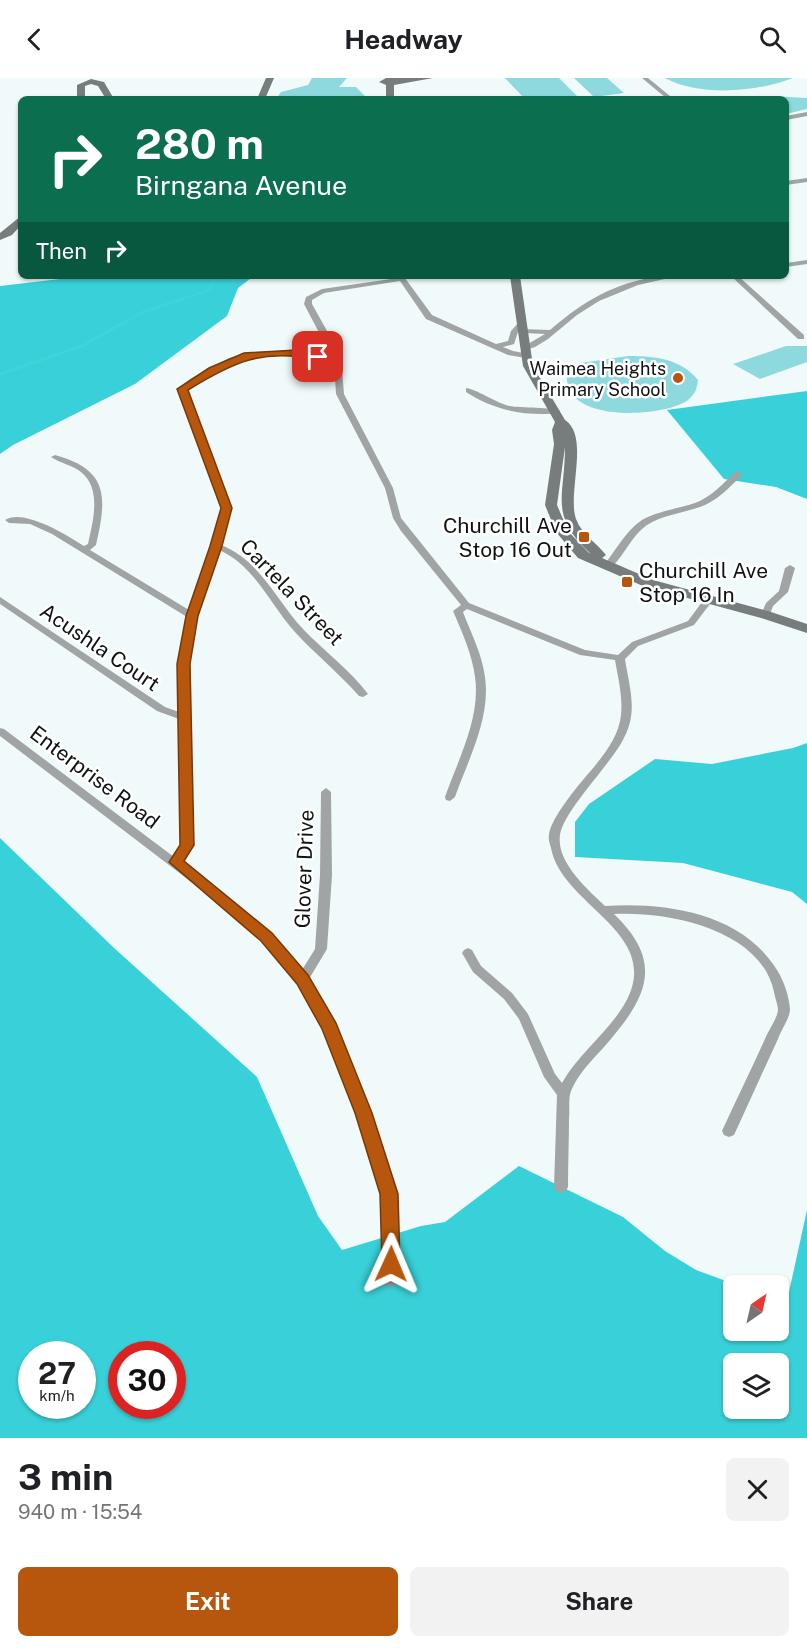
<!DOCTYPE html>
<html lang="en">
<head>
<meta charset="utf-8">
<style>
	:root { --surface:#fff; --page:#f2f2f2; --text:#202124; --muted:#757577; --accent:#b6570d }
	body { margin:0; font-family:"Public Sans",sans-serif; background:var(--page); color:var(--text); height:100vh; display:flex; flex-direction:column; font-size:22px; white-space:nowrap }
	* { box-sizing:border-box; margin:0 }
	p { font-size:20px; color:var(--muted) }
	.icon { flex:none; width:33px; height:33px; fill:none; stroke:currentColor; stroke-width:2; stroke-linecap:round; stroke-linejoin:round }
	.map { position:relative; height:1360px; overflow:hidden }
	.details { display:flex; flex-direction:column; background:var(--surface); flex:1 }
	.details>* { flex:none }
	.guide { position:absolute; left:18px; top:18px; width:771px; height:183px; border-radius:9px; box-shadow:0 2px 4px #0004; background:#0b6e4f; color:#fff; overflow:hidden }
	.needle { width:39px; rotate:34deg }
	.fabs { position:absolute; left:723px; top:1197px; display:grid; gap:12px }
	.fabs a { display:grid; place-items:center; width:66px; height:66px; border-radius:9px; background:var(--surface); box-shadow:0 2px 4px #0004; font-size:30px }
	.speed { position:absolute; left:18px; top:1263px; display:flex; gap:12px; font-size:30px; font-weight:700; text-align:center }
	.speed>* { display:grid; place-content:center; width:78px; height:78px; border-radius:50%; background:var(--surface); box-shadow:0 2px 4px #0004; line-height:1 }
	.speed small { font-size:15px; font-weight:400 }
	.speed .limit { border:9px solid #d22; background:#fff; color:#111 }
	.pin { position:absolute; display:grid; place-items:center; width:51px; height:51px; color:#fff; margin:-26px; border-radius:12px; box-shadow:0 3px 9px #0006 }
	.me { position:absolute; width:66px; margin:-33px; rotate:1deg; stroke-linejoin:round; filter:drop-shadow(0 0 4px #0008) }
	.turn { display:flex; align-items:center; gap:21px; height:126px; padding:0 18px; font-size:27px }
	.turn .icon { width:78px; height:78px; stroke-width:2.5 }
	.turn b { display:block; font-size:42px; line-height:51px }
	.then { display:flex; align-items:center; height:57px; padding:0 18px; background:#0003; gap:12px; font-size:22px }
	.round { display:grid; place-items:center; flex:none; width:63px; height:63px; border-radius:9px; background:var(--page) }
	.head { display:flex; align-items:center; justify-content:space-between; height:102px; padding:0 18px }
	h1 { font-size:36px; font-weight:700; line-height:45px }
	.button { display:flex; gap:12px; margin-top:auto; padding:12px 18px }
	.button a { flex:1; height:69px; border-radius:9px; background:var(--accent); color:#fff; font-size:24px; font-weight:700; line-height:69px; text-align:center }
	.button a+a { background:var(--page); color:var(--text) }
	header { display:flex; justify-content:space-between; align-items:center; height:78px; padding:0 18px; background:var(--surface); font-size:27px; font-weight:700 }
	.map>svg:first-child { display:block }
</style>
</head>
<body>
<header><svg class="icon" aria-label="back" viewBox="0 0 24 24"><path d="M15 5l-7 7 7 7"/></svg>Headway<svg class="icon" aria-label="search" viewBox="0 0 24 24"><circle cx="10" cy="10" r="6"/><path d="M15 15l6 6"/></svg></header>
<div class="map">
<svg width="807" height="1360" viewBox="0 0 807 1360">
	<rect width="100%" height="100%" fill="#f1fafa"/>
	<path fill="#8dd9dd" d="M 312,0 L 347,0 L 339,9 L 356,9 L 368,21 L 276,21 L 281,14 L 308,7 Z
		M 505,0 L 559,0 L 578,19 L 525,21 Z
		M 574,0 L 607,0 L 624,15 L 594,19 Z
		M 665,0 L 793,0 C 757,14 700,19 665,0 Z
		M 769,18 L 807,20 L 807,31 L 786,36 L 786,21 L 739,21 Z
		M 786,268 L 807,268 L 807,284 L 760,301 L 733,286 Z
		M 628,278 C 654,278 680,280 698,302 C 697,311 695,316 688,322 C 664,340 563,345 567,298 L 581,285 Z"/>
	<path fill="#39d1d9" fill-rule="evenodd" d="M 86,198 L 254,198 L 238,210 L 227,238 L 135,306 L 13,367 L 0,376 L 0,208 Z
		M 807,313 L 807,421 L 776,409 L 724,401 L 667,332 Z
		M 807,665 L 807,826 L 792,814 L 683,785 L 575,779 L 575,744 L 589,726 L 655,681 L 712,686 L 793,670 Z
		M 0,760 L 113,869 L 257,999 L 318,1138 L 342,1172 L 421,1148 L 445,1144 L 519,1088 L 623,1139 L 665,1173 L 696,1192 L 737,1207 L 734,1208 L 734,1252 L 778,1252 L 779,1218 L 789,1214 L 807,1132 L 807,1360 L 0,1360 ZM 32,1276 L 82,1276 L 82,1328 L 32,1328 ZM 122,1276 L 172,1276 L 172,1328 L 122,1328 ZM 734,1286 L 778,1286 L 778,1330 L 734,1330 Z"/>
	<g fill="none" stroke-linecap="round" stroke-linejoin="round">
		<path stroke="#3ed4dc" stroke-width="2" d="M 178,222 L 209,212 L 217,198"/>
		<path stroke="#3ed4dc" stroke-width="3" d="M 0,296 L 82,268 L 141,235 L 182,221"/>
		<path fill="#a1a4a4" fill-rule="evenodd" d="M 642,0 L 648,0 L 670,18 L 670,20 L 666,20 Z
			M 807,34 L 807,38 L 786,42 L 786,38 Z
			M 807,100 L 807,104 L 786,107 L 786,103 Z
			M 807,182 L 807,186 L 786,189 L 786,185 Z
			M 397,198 L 405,200 L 432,237 L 496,266 L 508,263 L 511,253 L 519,244 L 526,246 L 518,254 L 514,266 L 503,269 L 513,273 L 529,276 L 530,278 L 526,280 L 508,277 L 426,241 L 400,203 L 324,215 L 312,222 L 312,226 L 341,278 L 344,316 L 393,410 L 401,440 L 469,525 L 585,572 L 618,577 L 632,564 L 688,543 L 705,520 L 708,519 L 713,522 L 694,547 L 638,568 L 625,581 C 628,601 635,624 630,644 C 626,661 615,675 605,688 C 594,703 562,739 560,757 C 556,784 587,811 605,828 C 666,824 742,835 777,892 C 784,903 789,918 790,931 C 790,940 781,952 778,961 C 763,993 749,1025 734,1057 L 729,1059 L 724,1057 L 722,1053 C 736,1022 751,992 765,961 C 768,953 777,941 778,932 C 778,927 775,920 774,914 C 761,851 667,833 614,836 C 666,886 646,921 604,969 C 592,982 578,996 571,1013 C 568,1021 570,1031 569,1040 C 569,1063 568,1086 568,1109 L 566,1113 L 561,1115 L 556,1113 L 554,1109 L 557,1017 L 544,999 L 519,941 L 504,921 L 473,894 L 462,875 L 464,872 L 468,870 L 472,872 L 481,888 L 512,915 L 528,936 L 555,996 L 562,1005 C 580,972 622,944 632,909 C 649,850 561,824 551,770 C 550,766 548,761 549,757 C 550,746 562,729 568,721 C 586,695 618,669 621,637 C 623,619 618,600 615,582 L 580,577 L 467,531 L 463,534 C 471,555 482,576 485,599 C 491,640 468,682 455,719 L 450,723 L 446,722 L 445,719 C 458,682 481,639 475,599 C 472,576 462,554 453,533 L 461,527 L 401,453 L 393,440 L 385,410 L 336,316 L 334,285 C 322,282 309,277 297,276 C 256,273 219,288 186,312 L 230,430 L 221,467 C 260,482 276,522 303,551 C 324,573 350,592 368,616 L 363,619 L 359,618 C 339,595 315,576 294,553 C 270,526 254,487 219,472 L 197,538 L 188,586 L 193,767 L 181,785 L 232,823 L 270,856 L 302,892 L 315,871 L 320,797 L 321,714 L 326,710 L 331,714 L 332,797 L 327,871 L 309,901 L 336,949 L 386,1080 L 396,1116 L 399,1170 L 397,1202 L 395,1207 L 390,1209 L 385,1207 L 383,1202 L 385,1170 L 382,1116 L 372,1080 L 324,950 L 299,904 L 262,862 L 224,829 L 0,658 L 0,650 L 4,651 L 174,779 L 181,767 L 179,641 L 157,633 L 0,526 L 0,519 L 165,629 L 179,634 L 178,586 L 187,539 L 52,456 L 30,446 L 9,445 L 5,442 C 23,430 67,457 84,468 L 88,466 C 93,443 102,411 81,394 C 72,387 60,385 51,379 L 55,377 C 109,392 107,419 96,467 L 90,472 L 189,532 L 212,468 L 222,430 L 178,311 L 190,301 L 229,280 L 253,274 L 297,272 L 333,281 L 304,226 L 306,219 L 322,211 L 398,200 Z
			M 658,198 L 678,198 L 638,207 L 599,223 L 577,237 L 548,261 L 535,269 L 525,272 L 521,270 L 545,256 L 524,255 L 521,255 L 521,251 L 550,252 C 585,222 613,206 658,198 Z
			M 731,198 L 738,198 L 804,257 L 804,261 L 798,261 Z
			M 466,310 C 474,310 497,325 509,328 C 521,330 553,329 560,333 C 555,336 549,336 542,336 C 514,336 489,329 466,314 Z
			M 738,393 L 742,396 L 741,398 C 729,410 717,423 700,429 C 683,435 663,437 647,447 C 631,458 625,477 611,490 L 605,490 L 603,488 C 616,473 625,453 642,442 C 658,433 677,431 695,425 C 711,419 723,406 735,394 Z
			M 790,487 L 795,490 L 788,514 L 773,528 L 769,539 L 763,539 L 761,537 L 766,525 L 779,513 L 785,490 Z"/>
		<path fill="#777c7d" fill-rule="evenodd" d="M 266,0 L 274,0 L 265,21 L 257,21 Z
			M 386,0 L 433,0 L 394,7 L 394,21 L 386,21 L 386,7 L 379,4 Z
			M 91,1 L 104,4 L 114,21 L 106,21 L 98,8 L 91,6 L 85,8 L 85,21 L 77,21 L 77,7 Z
			M 21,138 L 21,147 L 12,157 L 0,162 L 0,155 Z
			M 510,198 L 520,198 L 533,288 L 565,342 C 590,358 567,415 576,441 C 582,457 597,465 606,477 L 602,480 L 653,502 L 771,534 L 807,546 L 807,555 L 761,540 L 643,508 L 578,480 L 556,454 L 545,427 L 554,366 L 552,352 L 555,344 L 523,288 ZM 565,369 C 565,420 548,436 591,476 L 588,474 L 568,453 L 557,427 Z"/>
	</g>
	<path fill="#b6570d" stroke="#763908" stroke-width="1.5" d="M 297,272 L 322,279 L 318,282 C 263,270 233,284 188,312 L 232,430 L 222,468 L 198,538 L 190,586 L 194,767 L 184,783 L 272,855 L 308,897 L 336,945 L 372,1035 L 398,1116 L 400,1186 L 397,1192 L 391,1194 L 384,1192 L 382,1186 L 380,1116 L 355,1035 L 322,951 L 297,906 L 261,863 L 169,784 L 180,767 L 177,586 L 186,538 L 210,468 L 221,430 L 177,311 L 209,290 L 244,275 Z"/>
	<g fill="#b6570d" stroke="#fff" stroke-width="2">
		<circle cx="678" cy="300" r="6"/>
		<rect x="578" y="453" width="12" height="12" rx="3"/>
		<rect x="621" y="498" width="12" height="12" rx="3"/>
	</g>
	<g text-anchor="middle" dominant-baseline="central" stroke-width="5" stroke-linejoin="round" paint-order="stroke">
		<g font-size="18" fill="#101313" stroke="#fff" text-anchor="end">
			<text x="666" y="290">Waimea Heights<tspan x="666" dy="21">Primary School</tspan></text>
		</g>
		<g font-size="21" fill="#101313" stroke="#fff" text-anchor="end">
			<text x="572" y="447">Churchill Ave<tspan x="572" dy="24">Stop 16 Out</tspan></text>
			<text x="639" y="492" text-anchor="start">Churchill Ave<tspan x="639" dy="24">Stop 16 In</tspan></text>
		</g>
		<g font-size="21" fill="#101313" stroke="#fff">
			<text transform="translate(292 514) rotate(46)">Cartela Street</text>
			<text transform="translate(100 569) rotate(34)">Acushla Court</text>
			<text transform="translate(95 699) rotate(37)">Enterprise Road</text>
			<text transform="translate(304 791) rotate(-88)">Glover Drive</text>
		</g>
	</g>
</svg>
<div class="fabs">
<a><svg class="needle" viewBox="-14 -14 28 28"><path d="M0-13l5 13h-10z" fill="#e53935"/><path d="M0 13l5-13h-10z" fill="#757577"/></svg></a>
<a><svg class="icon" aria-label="layers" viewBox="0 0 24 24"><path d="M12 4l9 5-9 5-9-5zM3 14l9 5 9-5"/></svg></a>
</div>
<div class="speed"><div>27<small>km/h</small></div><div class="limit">30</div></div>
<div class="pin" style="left:318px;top:279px;background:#d93025"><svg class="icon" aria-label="arrive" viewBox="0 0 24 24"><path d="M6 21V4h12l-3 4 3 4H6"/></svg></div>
<svg class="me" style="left:391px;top:1186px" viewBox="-20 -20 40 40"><path d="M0-17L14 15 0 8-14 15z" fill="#b6570d" stroke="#fff" stroke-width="4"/></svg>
<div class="guide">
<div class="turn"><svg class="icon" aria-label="right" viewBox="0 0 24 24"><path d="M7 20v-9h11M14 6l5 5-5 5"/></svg><div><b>280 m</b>Birngana Avenue</div></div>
<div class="then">Then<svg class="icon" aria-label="right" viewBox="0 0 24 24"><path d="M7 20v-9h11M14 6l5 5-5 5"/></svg></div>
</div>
</div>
<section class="details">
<div class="head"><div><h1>3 min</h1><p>940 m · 15:54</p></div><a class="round"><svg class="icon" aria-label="close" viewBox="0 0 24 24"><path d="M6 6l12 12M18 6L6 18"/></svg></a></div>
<div class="button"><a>Exit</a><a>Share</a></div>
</section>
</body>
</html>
